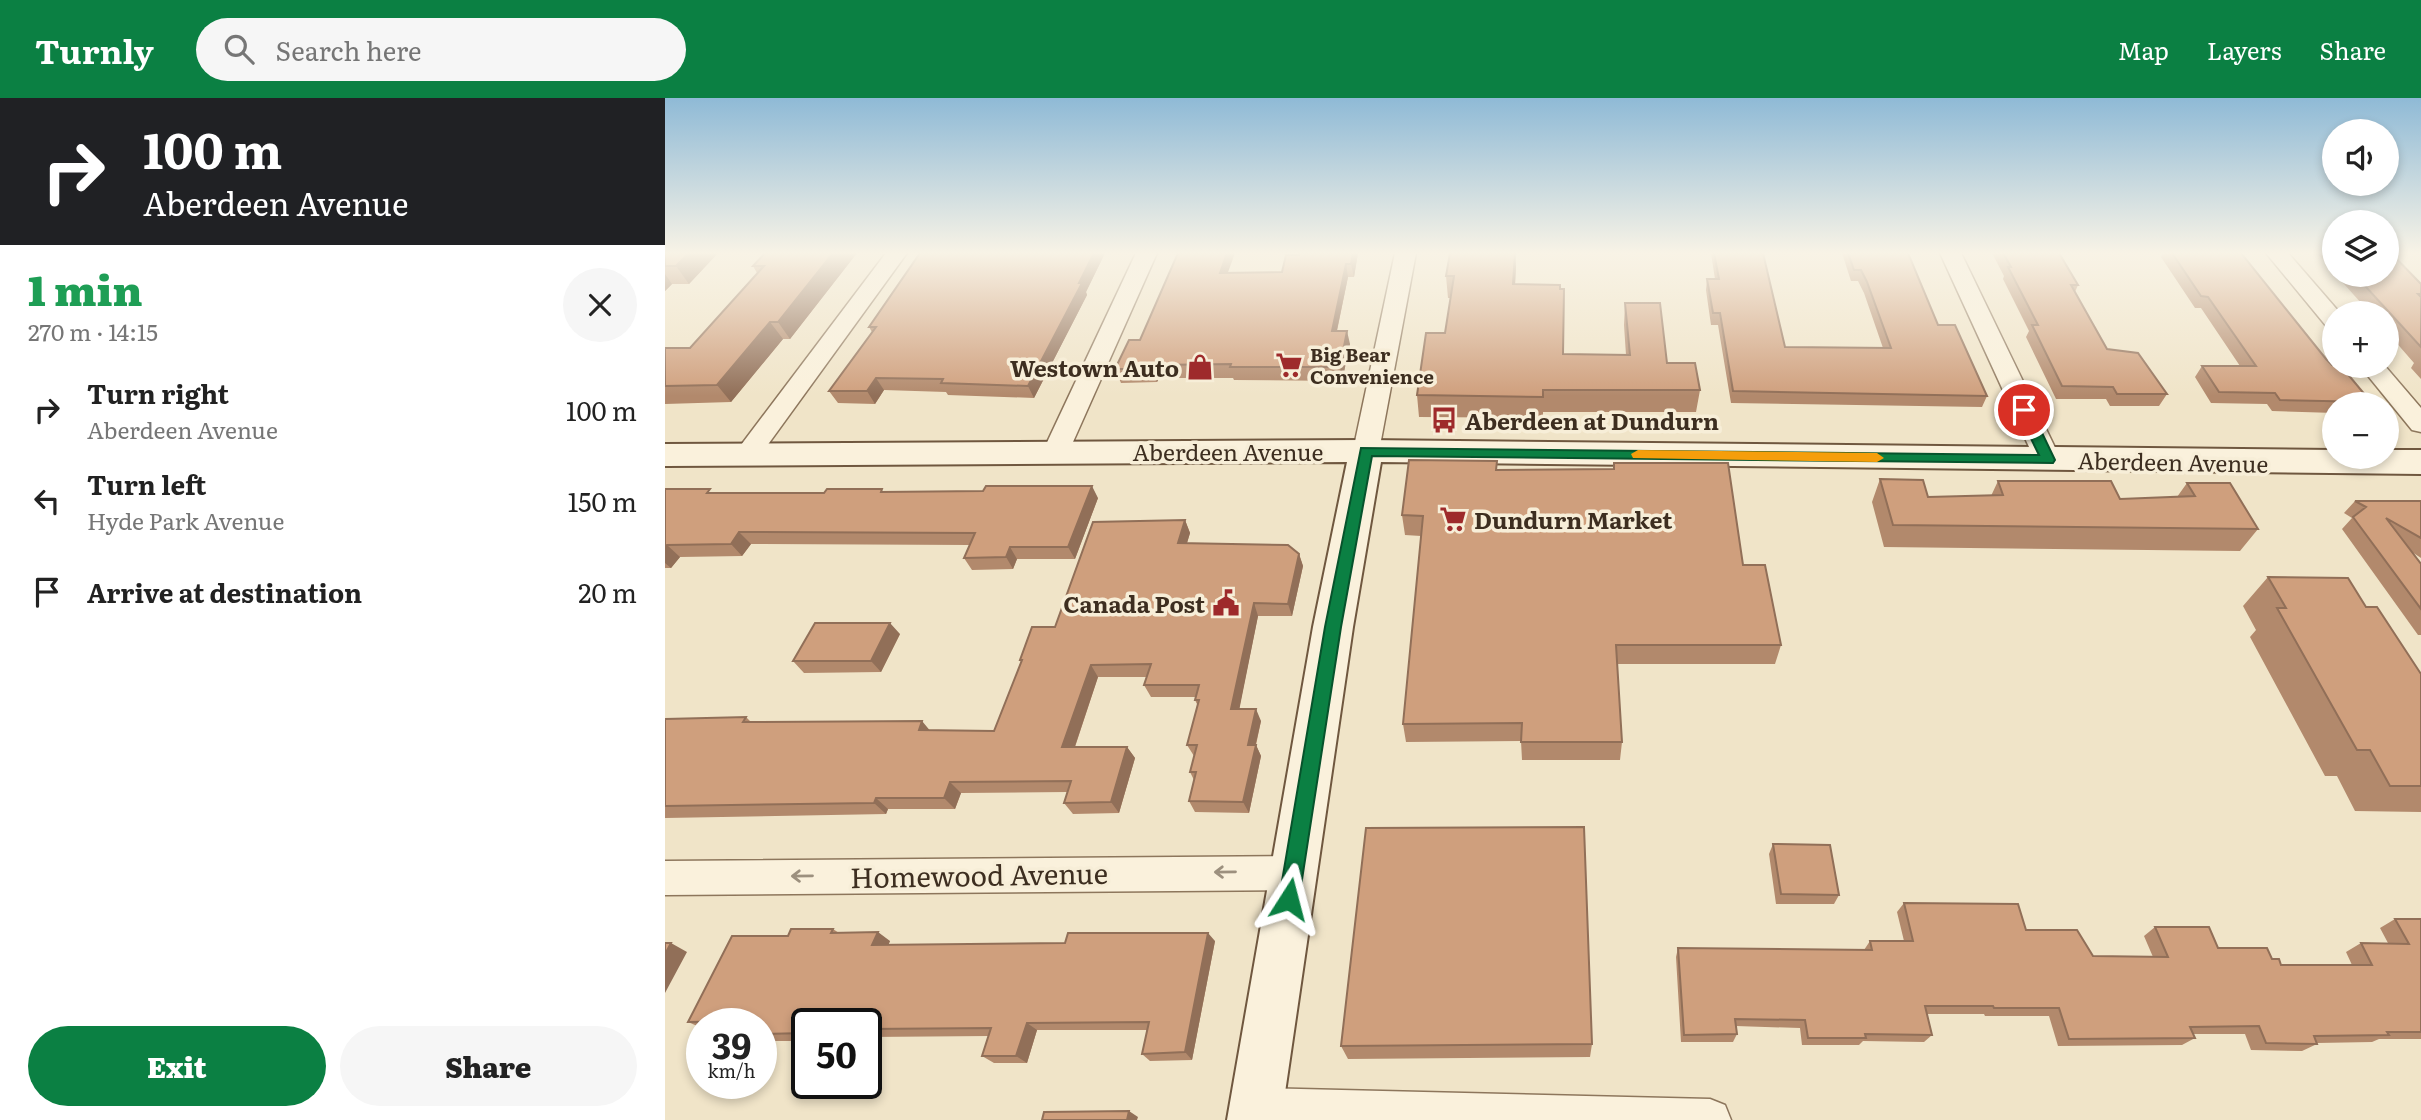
<!DOCTYPE html>
<html lang="en">
<head>
<meta charset="utf-8">
<style>
	:root { --surface:#fff; --page:#f6f6f6; --text:#222; --muted:#767676; --accent:#0b8043 }
	body { margin:0; font-family:Literata,serif; background:var(--page); color:var(--text); height:100vh; display:flex; flex-direction:column; font-size:26px; white-space:nowrap }
	* { box-sizing:border-box; margin:0 }
	p { font-size:23px; color:var(--muted) }
	.icon { flex:none; width:38px; height:38px; fill:none; stroke:currentColor; stroke-width:2; stroke-linecap:round; stroke-linejoin:round }
	.map { position:relative; flex:1; overflow:hidden }
	.sheet { display:flex; flex-direction:column; background:var(--surface); width:665px }
	.sheet>* { flex:none }
	.hud { background:#202124; color:#fff; overflow:hidden }
	.tools { position:absolute; left:1657px; top:21px; display:grid; gap:14px }
	.tools a { display:grid; place-items:center; width:77px; height:77px; border-radius:50%; background:var(--surface); box-shadow:0 4px 10px #0003; font-size:35px }
	.speed { position:absolute; left:21px; top:910px; display:flex; gap:14px; font-size:35px; font-weight:700; text-align:center }
	.speed>* { display:grid; place-content:center; width:91px; height:91px; border-radius:50%; background:var(--surface); box-shadow:0 4px 10px #0003; line-height:1 }
	.speed small { font-size:18px; font-weight:400 }
	.speed .limit { border:4px solid #111; border-radius:10px; background:#fff; color:#111 }
	.pin { position:absolute; display:grid; place-items:center; width:60px; height:60px; color:#fff; margin:-30px; border:4px solid #fff; border-radius:50%; box-shadow:0 2px 7px #0007 }
	.me { position:absolute; width:77px; margin:-38px; rotate:9deg; stroke-linejoin:round; filter:drop-shadow(0 0 5px #0008) }
	.turn { display:flex; align-items:center; gap:24px; height:147px; padding:0 28px; font-size:32px }
	.turn .icon { width:91px; height:91px; stroke-width:2.5 }
	.turn b { display:block; font-size:49px; line-height:60px }
	.round { display:grid; place-items:center; flex:none; width:74px; height:74px; border-radius:37px; background:var(--page) }
	.overview { display:flex; align-items:center; justify-content:space-between; height:119px; padding:0 28px }
	h1 { font-size:42px; font-weight:800; line-height:52px; color:#1e9e55 }
	.primary-button { display:flex; gap:14px; margin-top:auto; padding:14px 28px }
	.primary-button a { flex:1; height:80px; border-radius:42px; background:var(--accent); color:#fff; font-size:28px; font-weight:800; line-height:80px; text-align:center }
	.primary-button a+a { background:var(--page); color:var(--text) }
	ul { padding:0; list-style:none }
	li { display:flex; align-items:center; gap:21px; height:91px; padding:0 28px }
	li div { flex:1 }
	li b { display:block; font-size:26px }
	li em { font-style:normal }
	header { display:flex; align-items:center; gap:42px; box-sizing:border-box; height:98px; padding:0 35px; background:var(--accent); color:#fff }
	header strong { font-size:33px }
	nav { display:flex; gap:38px; margin-inline-start:auto; font-size:24px }
	.search { width:490px; height:63px; background:var(--page); display:flex; align-items:center; gap:18px; box-sizing:border-box; padding:0 24px; border-radius:38px; color:var(--muted); font-size:26px }
	main { display:flex; flex:1; min-height:0 }
	.map>svg:first-child { display:block }
</style>
</head>
<body>
<header>
<strong>Turnly</strong>
<div class="search"><svg class="icon" aria-label="search" viewBox="0 0 24 24"><circle cx="10" cy="10" r="6"/><path d="M15 15l6 6"/></svg>Search here</div>
<nav><a>Map</a><a>Layers</a><a>Share</a></nav>
</header>
<main>
<section class="sheet">
<div class="hud">
<div class="turn"><svg class="icon" aria-label="right" viewBox="0 0 24 24"><path d="M7 20v-9h11M14 6l5 5-5 5"/></svg><div><b>100 m</b>Aberdeen Avenue</div></div>
</div>
<div class="overview"><div><h1>1 min</h1><p>270 m · 14:15</p></div><a class="round"><svg class="icon" aria-label="close" viewBox="0 0 24 24"><path d="M6 6l12 12M18 6L6 18"/></svg></a></div>
<ul>
<li><svg class="icon" aria-label="right" viewBox="0 0 24 24"><path d="M7 20v-9h11M14 6l5 5-5 5"/></svg><div><b>Turn right</b><p>Aberdeen Avenue</p></div><em>100 m</em></li>
<li><svg class="icon" aria-label="left" viewBox="0 0 24 24"><path d="M17 20v-9H6M10 6l-5 5 5 5"/></svg><div><b>Turn left</b><p>Hyde Park Avenue</p></div><em>150 m</em></li>
<li><svg class="icon" aria-label="arrive" viewBox="0 0 24 24"><path d="M6 21V4h12l-3 4 3 4H6"/></svg><div><b>Arrive at destination</b></div><em>20 m</em></li>
</ul>
<div class="primary-button"><a>Exit</a><a>Share</a></div>
</section>
<div class="map">
<svg width="1756" height="1022" viewBox="0 0 1756 1022">
	<rect width="100%" height="100%" fill="#f0e4c8"/>
	<g fill="none" stroke-linecap="round" stroke-linejoin="round">
		<g stroke="#8d765c" stroke-width="3">
			<path id="minor" d="M 221,155 L 242,155 L 91,363 L 82,366 L 73,363 L 69,357 L 73,351 Z
				M 471,155 L 492,155 L 404,353 L 400,359 L 391,362 L 382,359 L 378,353 Z
				M 730,155 L 751,155 L 714,353 L 710,359 L 701,362 L 692,359 L 688,353 Z
				M 1275,155 L 1296,155 L 1396,362 L 1392,368 L 1383,371 L 1374,368 L 1370,362 Z
				M 1601,155 L 1623,155 L 1675,215 L 1670,215 L 1670,231 L 1662,229 Z
				M 1695,268 L 1720,268 L 1756,310 L 1756,334 L 1747,332 Z
				M 628,758 L 641,763 L 646,775 L 641,787 L 628,792 L 0,797 L 0,763 Z
				M 591,990 L 1045,1001 L 1060,1007 L 1066,1022 L 575,1022 L 570,1011 L 576,996 Z"/>
		</g>
		<g stroke="#6f573f" stroke-width="4">
			<path id="secondary" d="M 701,342 L 1670,352 L 1670,359 L 1722,359 L 1722,352 L 1756,352 L 1756,376 L 716,364 L 688,529 L 616,1022 L 562,1022 L 648,529 L 682,364 L 0,368 L 0,346 Z"/>
		</g>
		<use href="#minor" fill="#faf1dc" fill-rule="evenodd"/>
		<use href="#secondary" fill="#faf1dc" fill-rule="evenodd"/>
	</g>
	<path fill="#b2896c" d="M 0,155 L 53,155 L 24,186 L 7,186 L 0,193 Z
		M 100,155 L 192,155 L 125,241 L 118,241 L 66,304 L 0,306 L 0,250 L 25,250 L 92,175 L 88,168 Z
		M 255,155 L 440,155 L 421,194 L 422,197 L 369,300 L 283,297 L 281,294 L 219,292 L 210,306 L 173,305 L 164,293 L 207,234 L 204,229 Z
		M 693,155 L 689,179 L 683,179 L 672,233 L 685,246 L 677,283 L 569,282 L 568,280 L 494,280 L 492,284 L 456,285 L 450,271 L 475,242 L 563,175 L 617,174 Z
		M 1046,155 L 1098,155 L 1120,249 L 1218,250 L 1199,195 L 1193,183 L 1186,183 L 1177,155 L 1243,155 L 1273,227 L 1322,298 L 1317,309 L 1066,305 L 1053,227 L 1046,227 L 1041,192 L 1042,181 L 1050,181 Z
		M 1327,155 L 1394,155 L 1413,187 L 1410,194 L 1442,251 L 1502,296 L 1494,308 L 1445,308 L 1441,301 L 1391,301 L 1361,239 L 1364,233 L 1338,181 L 1339,178 Z
		M 1498,155 L 1576,155 L 1661,261 L 1706,304 L 1704,306 L 1670,306 L 1670,315 L 1607,313 L 1602,306 L 1546,305 L 1530,279 L 1537,268 L 1575,268 L 1536,210 L 1530,210 L 1496,159 Z
		M 1652,155 L 1670,155 L 1670,175 Z
		M 851,168 L 850,186 L 898,256 L 961,257 L 959,227 L 960,205 L 1002,265 L 1035,292 L 1031,314 L 878,314 L 878,320 L 754,319 L 752,297 L 780,235 L 786,200 L 783,200 L 781,178 Z
		M 1671,177 L 1722,177 L 1756,186 L 1756,281 L 1746,270 L 1749,265 L 1722,234 L 1722,215 L 1705,215 Z
		M 949,365 L 1078,467 L 1116,547 L 1110,566 L 952,566 L 957,644 L 955,662 L 857,662 L 856,643 L 741,644 L 738,626 L 756,438 L 740,437 L 737,417 L 832,372 L 949,371 Z
		M 1215,381 L 1263,399 L 1326,398 L 1333,383 L 1455,401 L 1512,399 L 1522,385 L 1593,431 L 1575,453 L 1219,449 L 1207,404 Z
		M 0,391 L 49,395 L 219,394 L 433,400 L 410,461 L 352,461 L 348,471 L 307,472 L 299,460 L 305,447 L 86,446 L 77,458 L 15,459 L 6,470 L 0,470 Z
		M 1690,403 L 1756,403 L 1756,460 L 1747,454 L 1756,466 L 1756,537 L 1753,537 L 1677,431 L 1687,420 L 1679,415 Z
		M 520,422 L 525,435 L 522,445 L 634,456 L 638,468 L 627,518 L 593,518 L 574,611 L 596,623 L 591,647 L 596,658 L 584,715 L 530,714 L 524,703 L 529,682 L 525,674 L 529,658 L 522,647 L 533,608 L 530,602 L 531,599 L 486,599 L 479,587 L 482,579 L 433,579 L 410,649 L 462,649 L 470,660 L 454,715 L 408,716 L 399,705 L 402,694 L 296,695 L 290,711 L 223,711 L 221,716 L 0,720 L 0,621 L 81,619 L 86,624 L 265,632 L 329,633 L 356,564 L 355,562 L 390,529 Z
		M 1603,479 L 1701,509 L 1756,576 L 1756,714 L 1690,713 L 1672,678 L 1660,678 L 1585,539 L 1591,532 L 1578,508 Z
		M 235,536 L 216,574 L 139,575 L 128,563 Z
		M 1108,746 L 1174,797 L 1169,806 L 1111,806 L 1104,756 Z
		M 1239,805 L 1361,832 L 1428,858 L 1488,859 L 1479,838 L 1490,829 L 1553,850 L 1607,861 L 1616,867 L 1687,867 L 1681,854 L 1696,845 L 1723,845 L 1715,830 L 1730,821 L 1756,821 L 1756,941 L 1714,941 L 1707,944 L 1652,945 L 1652,946 L 1637,953 L 1586,952 L 1580,936 L 1528,936 L 1530,940 L 1517,947 L 1393,948 L 1384,918 L 1320,918 L 1319,916 L 1262,916 L 1267,937 L 1259,944 L 1198,943 L 1194,947 L 1137,947 L 1135,930 L 1071,928 L 1072,936 L 1068,944 L 1016,944 L 1011,859 L 1013,850 L 1199,852 L 1205,843 L 1239,843 L 1232,814 Z
		M 168,831 L 174,835 L 225,843 L 223,847 L 550,843 L 527,962 L 485,963 L 477,956 L 482,932 L 372,932 L 362,965 L 329,965 L 317,958 L 324,938 L 204,939 L 201,946 L 201,926 L 142,926 L 142,958 L 133,954 L 138,943 L 96,943 L 96,926 L 37,926 L 37,930 L 23,924 L 123,838 Z
		M 927,946 L 925,959 L 683,961 L 676,948 Z"/>
	<path fill="#916f58" d="M 24,155 L 53,155 L 24,186 L 11,168 Z
		M 168,155 L 192,155 L 125,241 L 113,224 Z
		M 429,155 L 440,155 L 421,194 L 422,197 L 369,300 L 363,288 Z
		M 562,155 L 570,155 L 558,188 L 555,175 Z
		M 688,155 L 693,155 L 689,179 L 686,166 Z
		M 850,155 L 851,168 L 849,207 L 848,186 Z
		M 681,166 L 683,179 L 669,246 L 667,233 Z
		M 0,176 L 7,186 L 0,193 Z
		M 105,224 L 118,241 L 66,304 L 52,287 Z
		M 682,233 L 685,246 L 677,283 L 675,269 Z
		M 489,267 L 494,280 L 492,284 L 487,271 Z
		M 211,280 L 219,292 L 210,306 L 202,293 Z
		M 427,388 L 433,400 L 410,461 L 403,449 Z
		M 520,422 L 525,435 L 518,458 L 513,445 Z
		M 74,434 L 86,446 L 77,458 L 66,446 Z
		M 2,447 L 15,459 L 6,470 L 0,465 L 0,450 Z
		M 345,449 L 352,461 L 348,471 L 341,459 Z
		M 634,456 L 638,468 L 627,518 L 623,506 Z
		M 589,505 L 593,518 L 572,623 L 566,611 Z
		M 225,525 L 235,536 L 216,574 L 206,563 Z
		M 426,567 L 433,579 L 406,660 L 397,649 Z
		M 591,611 L 596,623 L 588,658 L 583,647 Z
		M 257,623 L 267,635 L 254,632 Z
		M 591,647 L 596,658 L 584,715 L 578,704 Z
		M 462,649 L 470,660 L 454,715 L 446,704 Z
		M 285,684 L 296,695 L 290,711 L 279,700 Z
		M 211,700 L 223,711 L 221,716 L 209,705 Z
		M 213,834 L 225,843 L 220,855 L 207,847 Z
		M 543,835 L 550,843 L 527,962 L 520,954 Z
		M 6,845 L 22,854 L 0,895 L 0,856 Z
		M 362,925 L 372,932 L 362,965 L 351,958 Z
		M 464,1013 L 473,1019 L 472,1022 L 462,1022 Z"/>
	<path fill="#cf9f7d" stroke="#916f58" stroke-width="2" d="M 0,155 L 24,155 L 11,168 L 0,168 Z
		M 100,155 L 168,155 L 113,224 L 105,224 L 52,287 L 0,288 L 0,250 L 25,250 L 99,168 L 88,168 Z
		M 255,155 L 429,155 L 414,185 L 417,185 L 363,288 L 276,285 L 278,281 L 211,280 L 202,293 L 164,293 L 211,229 L 204,229 Z
		M 513,155 L 562,155 L 555,175 L 617,174 L 621,157 L 634,157 L 634,155 L 688,155 L 686,166 L 681,166 L 667,233 L 682,233 L 675,269 L 565,269 L 566,266 L 489,267 L 487,271 L 450,271 L 464,242 L 475,242 Z
		M 785,155 L 850,155 L 848,186 L 895,187 L 895,191 L 899,191 L 898,256 L 965,257 L 960,205 L 995,205 L 1002,265 L 1030,265 L 1035,292 L 878,292 L 878,299 L 752,297 L 761,235 L 780,235 L 789,178 L 781,178 Z
		M 1049,155 L 1098,155 L 1120,249 L 1226,250 L 1202,184 L 1196,172 L 1189,172 L 1183,155 L 1243,155 L 1273,227 L 1290,227 L 1322,298 L 1068,293 L 1055,215 L 1048,215 L 1042,181 L 1054,181 Z
		M 1338,155 L 1394,155 L 1413,187 L 1406,187 L 1442,251 L 1473,255 L 1502,296 L 1452,296 L 1448,289 L 1397,288 L 1367,227 L 1373,227 L 1343,169 L 1346,169 Z
		M 1507,155 L 1576,155 L 1661,261 L 1667,267 L 1676,268 L 1706,304 L 1615,302 L 1610,295 L 1554,294 L 1537,268 L 1591,268 L 1543,199 L 1536,198 Z
		M 1722,155 L 1726,155 L 1756,186 L 1756,196 L 1753,196 L 1756,199 L 1756,249 L 1690,177 L 1722,177 Z
		M 744,362 L 832,363 L 831,372 L 949,371 L 949,365 L 1063,365 L 1078,467 L 1100,467 L 1116,547 L 951,547 L 957,644 L 856,644 L 857,625 L 738,626 L 758,418 L 737,417 Z
		M 1215,381 L 1258,382 L 1263,399 L 1338,397 L 1333,383 L 1446,383 L 1455,401 L 1530,398 L 1522,385 L 1565,385 L 1593,431 L 1228,427 Z
		M 321,388 L 427,388 L 403,449 L 345,449 L 341,459 L 299,460 L 310,435 L 74,434 L 66,446 L 2,447 L 0,450 L 0,391 L 45,391 L 42,395 L 159,395 L 162,391 L 217,391 L 216,394 L 318,393 Z
		M 1690,403 L 1756,403 L 1756,440 L 1721,420 L 1756,466 L 1756,511 L 1688,419 L 1701,409 Z
		M 520,422 L 513,445 L 623,447 L 634,456 L 623,506 L 589,505 L 566,611 L 591,611 L 583,647 L 591,647 L 578,704 L 524,703 L 531,674 L 525,674 L 532,647 L 522,647 L 534,602 L 530,602 L 534,587 L 479,587 L 486,566 L 426,567 L 397,649 L 462,649 L 446,704 L 399,705 L 406,683 L 285,684 L 279,700 L 211,700 L 209,705 L 0,708 L 0,621 L 81,619 L 78,624 L 257,623 L 254,632 L 329,633 L 357,562 L 355,562 L 367,529 L 390,529 L 428,424 Z
		M 1603,479 L 1683,480 L 1701,509 L 1712,509 L 1756,576 L 1756,688 L 1725,688 L 1705,652 L 1692,652 L 1612,510 L 1621,510 Z
		M 150,525 L 225,525 L 206,563 L 128,563 Z
		M 919,729 L 927,946 L 676,948 L 701,730 Z
		M 1108,746 L 1165,747 L 1174,797 L 1116,796 Z
		M 1239,805 L 1353,806 L 1361,832 L 1412,832 L 1428,858 L 1503,859 L 1490,829 L 1544,829 L 1553,850 L 1602,850 L 1607,861 L 1614,861 L 1616,867 L 1707,867 L 1696,845 L 1744,846 L 1730,821 L 1756,821 L 1756,934 L 1722,934 L 1724,937 L 1649,938 L 1652,946 L 1601,945 L 1594,928 L 1525,929 L 1530,940 L 1404,941 L 1394,910 L 1329,910 L 1328,908 L 1260,908 L 1267,937 L 1200,936 L 1201,940 L 1143,940 L 1140,922 L 1070,921 L 1072,936 L 1019,937 L 1013,850 L 1207,852 L 1205,843 L 1248,843 Z
		M 126,831 L 168,831 L 166,835 L 213,834 L 207,847 L 400,845 L 403,835 L 543,835 L 520,954 L 477,956 L 484,924 L 362,925 L 351,958 L 317,958 L 326,930 L 201,931 L 201,926 L 142,926 L 142,935 L 96,936 L 96,926 L 81,926 L 82,923 L 23,924 L 67,838 L 123,838 Z
		M 0,845 L 6,845 L 0,856 Z
		M 142,935 L 142,954 L 133,954 Z
		M 464,1013 L 462,1022 L 377,1022 L 379,1014 Z"/>
	<defs><path id="oneway-shaft" d="M-6 0H5M1.5-3L5.5 0L1.5 3" fill="none" stroke-width="1.6" stroke-linecap="round" stroke-linejoin="round" transform="scale(1.75)"/></defs>
	<g stroke="#9c907e">
		<use href="#oneway-shaft" transform="translate(560 774) rotate(179)"/>
		<use href="#oneway-shaft" transform="translate(137 778) rotate(179)"/>
	</g>
	<linearGradient id="sky" x2="0" y2="1"><stop stop-color="#8fbad6"/><stop offset="0.52" stop-color="#f8f3e6"/><stop offset="1" stop-color="#f8f3e6" stop-opacity="0"/></linearGradient>
	<rect width="1756" height="298" fill="url(#sky)"/>
	<path fill="#0b8043" stroke="#07532c" stroke-width="2" d="M 1359,307 L 1366,312 L 1390,362 L 1388,365 L 707,358 L 676,529 L 634,801 L 631,808 L 624,810 L 617,808 L 614,801 L 660,529 L 696,350 L 1374,357 L 1352,312 Z"/>
	<path fill="#f59e0b" d="M 973,352 L 1212,355 L 1219,360 L 1212,364 L 968,360 L 966,356 Z"/>
	<defs>
		<g id="supermarket-bare" transform="scale(2.1)"><path d="M-6-5.5h2.5l.6 2H6L4.5 2H-2.5L-4.4-4H-6ZM-1.5 3.2a1.3 1.3 0 1 0 .1 0ZM3 3.2a1.3 1.3 0 1 0 .1 0Z" fill="#9e2a2b" stroke="#f7eed8" stroke-width="2.5" paint-order="stroke"/></g>
		<g id="shop-bare" transform="scale(2.1)"><path d="M-5-2.5h2.3a2.7 3.5 0 0 1 5.4 0H5L5.5 6h-11ZM-1.5-2.5h3a1.5 2.3 0 0 0-3 0Z" fill="#9e2a2b" stroke="#f7eed8" stroke-width="2.5" paint-order="stroke"/></g>
		<g id="bus-bare" transform="scale(2.1)"><path d="M-5-6H5V4H4V6H2V4H-2V6H-4V4H-5ZM-3.5-4V0h7V-4ZM-3.5 1.2v1.5H-2V1.2ZM2 1.2v1.5H3.5V1.2Z" fill="#9e2a2b" stroke="#f7eed8" stroke-width="2.5" paint-order="stroke"/></g>
		<g id="civic-bare" transform="scale(2.1)"><path d="M-.6-6.5H3V-4.5H.6V-3L4-1V1h2V6H-6V1h2V-1L-.6-3ZM-1.2 2.5V6h2.4V2.5Z" fill="#9e2a2b" stroke="#f7eed8" stroke-width="2.5" paint-order="stroke"/></g>
	</defs>
	<g fill-rule="evenodd">
		<use href="#supermarket-bare" x="624" y="267"/>
		<use href="#shop-bare" x="535" y="269"/>
		<use href="#bus-bare" x="779" y="322"/>
		<use href="#supermarket-bare" x="788" y="421"/>
		<use href="#civic-bare" x="561" y="505"/>
	</g>
	<g text-anchor="middle" dominant-baseline="central" stroke-width="7" stroke-linejoin="round" paint-order="stroke">
		<g font-size="19" font-weight="bold" fill="#3d2e20" stroke="#f7eed8" text-anchor="start">
			<text x="645" y="256">Big Bear<tspan x="645" dy="22">Convenience</tspan></text>
		</g>
		<g font-size="23" font-weight="bold" fill="#3d2e20" stroke="#f7eed8" text-anchor="end">
			<text x="514" y="269">Westown Auto</text>
			<text x="800" y="322" text-anchor="start">Aberdeen at Dundurn</text>
			<text x="809" y="421" text-anchor="start">Dundurn Market</text>
			<text x="540" y="505">Canada Post</text>
		</g>
		<g font-size="23" fill="#3d2e20" stroke="#f7eed8">
			<text x="563" y="353">Aberdeen Avenue</text>
			<text transform="translate(1508 363) rotate(1)">Aberdeen Avenue</text>
		</g>
		<g font-size="28" fill="#3d2e20" stroke="#f7eed8">
			<text transform="translate(314 776) rotate(-1)">Homewood Avenue</text>
		</g>
	</g>
</svg>
<div class="tools">
<a><svg class="icon" aria-label="sound" viewBox="0 0 24 24"><path d="M4 9h4l5-4v14l-5-4H4zM17 9q2 3 0 6"/></svg></a>
<a><svg class="icon" aria-label="layers" viewBox="0 0 24 24"><path d="M12 4l9 5-9 5-9-5zM3 14l9 5 9-5"/></svg></a>
<a>+</a>
<a>−</a>
</div>
<div class="speed"><div>39<small>km/h</small></div><div class="limit">50</div></div>
<div class="pin" style="left:1359px;top:312px;background:#d93025"><svg class="icon" aria-label="arrive" viewBox="0 0 24 24"><path d="M6 21V4h12l-3 4 3 4H6"/></svg></div>
<svg class="me" style="left:624px;top:801px" viewBox="-20 -20 40 40"><path d="M0-17L14 15 0 8-14 15z" fill="#0b8043" stroke="#fff" stroke-width="4"/></svg>
</div>
</main>
</body>
</html>
